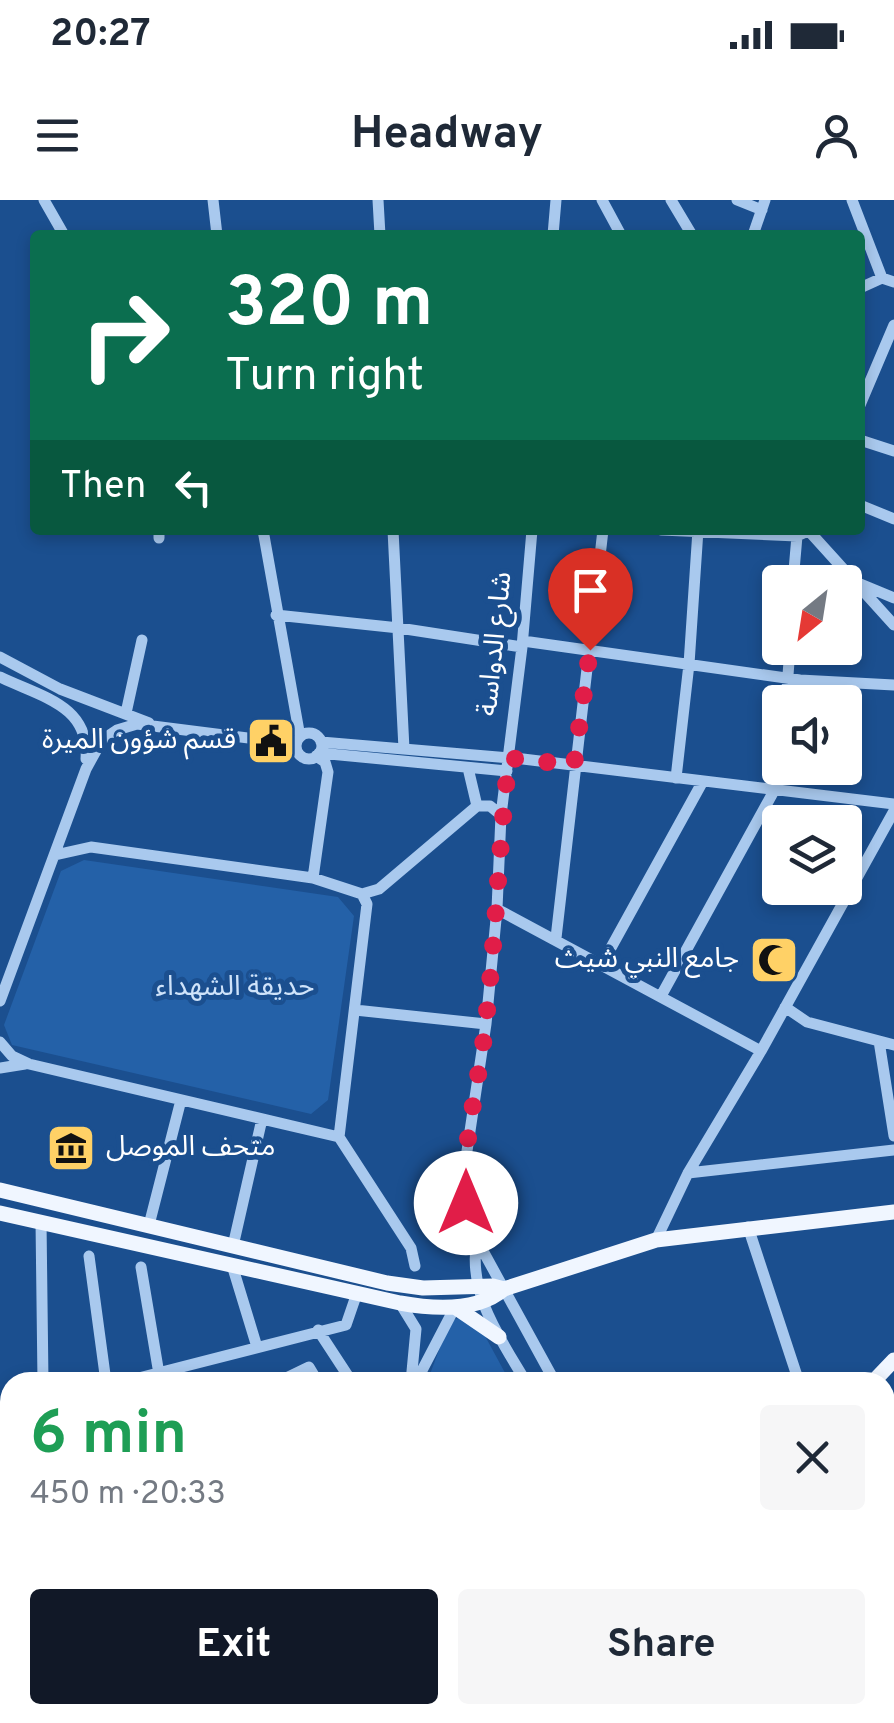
<!DOCTYPE html>
<html lang="en">
<head>
<meta charset="utf-8">
<style>
	:root { --surface:#fff; --page:#f6f6f7; --text:#1f2937; --muted:#747a83; --accent:#111827 }
	body { margin:0; font-family:Overpass,"Noto Sans Arabic",sans-serif; background:var(--page); color:var(--text); height:100vh; display:flex; flex-direction:column; font-size:38px; white-space:nowrap }
	* { box-sizing:border-box; margin:0 }
	p { font-size:32px; color:var(--muted) }
	.icon { flex:none; width:55px; height:55px; fill:none; stroke:currentColor; stroke-width:2; stroke-linecap:round; stroke-linejoin:round }
	.map { position:relative; flex:1; overflow:hidden }
	.sheet { position:absolute; left:0px; top:1172px; width:895px; height:352px; display:flex; flex-direction:column; background:var(--surface); border-radius:30px 30px 0 0; box-shadow:0 5px 15px #0003 }
	.sheet>* { flex:none }
	.top-card { position:absolute; left:30px; top:30px; width:835px; height:305px; border-radius:10px; box-shadow:0 5px 15px #0003; background:#0b6e4f; color:#fff; overflow:hidden }
	.needle { width:65px; rotate:210deg }
	.controls { position:absolute; left:762px; top:365px; display:grid; gap:20px }
	.controls a { display:grid; place-items:center; width:100px; height:100px; border-radius:10px; background:var(--surface); box-shadow:0 5px 15px #0003; font-size:50px }
	.pin { position:absolute; display:grid; place-items:center; width:85px; height:85px; color:#fff; margin:-102px -42px; border-radius:50% 50% 50% 0; rotate:-45deg; box-shadow:0 0 10px #0007 }
	.pin .icon { rotate:45deg }
	.me { position:absolute; width:110px; margin:-55px; rotate:0deg; stroke-linejoin:round; filter:drop-shadow(0 0 8px #0008) }
	.turn { display:flex; align-items:center; gap:35px; height:210px; padding:0 30px; font-size:45px }
	.turn .icon { width:130px; height:130px; stroke-width:2.5 }
	.turn b { display:block; font-size:70px; line-height:85px }
	.then { display:flex; align-items:center; height:95px; padding:0 30px; background:#0003; gap:20px; font-size:38px }
	.round { display:grid; place-items:center; flex:none; width:105px; height:105px; border-radius:10px; background:var(--page) }
	.headline { display:flex; align-items:center; justify-content:space-between; height:170px; padding:0 30px }
	h1 { font-size:60px; font-weight:700; line-height:75px; color:#1e9e55 }
	.button { display:flex; gap:20px; margin-top:auto; padding:20px 30px }
	.button a { flex:1; height:115px; border-radius:10px; background:var(--accent); color:#fff; font-size:40px; font-weight:700; line-height:115px; text-align:center }
	.button a+a { background:var(--page); color:var(--text) }
	.status { display:flex; justify-content:space-between; align-items:center; height:70px; padding:0 50px; background:var(--surface); direction:ltr }
	.status svg { height:28px; fill:currentColor }
	header { display:flex; justify-content:space-between; align-items:center; height:130px; padding:0 30px; background:var(--surface); font-size:45px; font-weight:700 }
	.map>svg:first-child { display:block }
</style>
</head>
<body>
<div class="status"><b>20:27</b><svg viewBox="0 0 49 12"><path d="M0 12V9h3v3zM5 12V6h3v6zM10 12V3h3v9zM15 12V0h3v12zM26 1h20v11H26zM47 4h2v5h-2z"/></svg></div>
<header><svg class="icon" aria-label="menu" viewBox="0 0 24 24"><path d="M4 6h16M4 12h16M4 18h16"/></svg>Headway<svg class="icon" aria-label="person" viewBox="0 0 24 24"><circle cx="12" cy="8" r="4"/><path d="M4 21q1-7 8-7t8 7"/></svg></header>
<div class="map">
<svg width="894" height="1523" viewBox="0 0 894 1523">
	<rect width="100%" height="100%" fill="#1b4f8f"/>
	<path fill="#2461a8" d="M 84,660 L 338,697 L 354,716 L 328,900 L 311,914 L 12,845 L 4,825 L 61,671 Z
		M 459,1118 L 478,1123 L 510,1182 L 427,1182 L 450,1121 Z"/>
	<g fill="none" stroke-linecap="round" stroke-linejoin="round">
		<path stroke="#a9c9ee" stroke-width="11" d="M 44,0 L 64,35
			M 213,0 L 217,35
			M 378,0 L 380,35
			M 602,0 L 621,35
			M 671,0 L 692,35
			M 737,0 L 762,10
			M 852,0 L 882,78
			M 553,35 L 556,0
			M 753,35 L 765,0
			M 860,88 L 882,78 L 894,82
			M 860,205 L 894,125
			M 860,240 L 894,251
			M 860,305 L 894,319
			M 159,330 L 159,338
			M 263,330 L 300,537
			M 393,330 L 404,549
			M 532,330 L 522,447 L 501,615 L 497,709 L 486,824 L 464,971 L 467,1003 L 477,1040 L 555,1182
			M 661,330 L 797,336 L 810,330
			M 808,330 L 894,425
			M 793,382 L 797,336
			M 858,383 L 894,398
			M 276,415 L 399,428 L 522,447
			M 523,441 L 800,480 L 894,485
			M 0,457 L 60,489 L 149,523
			M 0,477 C 41,497 90,505 86,559
			M 786,502 L 790,448
			M 126,513 L 142,440
			M296 546a13 13 0 1 1 26 0a13 13 0 1 1-26 0Z
			M 321,542 L 523,559 L 894,604
			M 319,553 L 507,571
			M 468,568 L 477,606
			M 676,578 L 689,464 L 698,330
			M 55,655 L 91,647 L 313,678 L 362,694 L 367,704 L 339,937 L 411,1048 L 415,1066
			M 313,678 L 328,572 L 325,562 L 316,556
			M 362,694 L 379,689 L 477,606 L 490,606 L 501,615
			M 497,709 L 761,851
			M 556,738 L 603,330
			M 602,764 L 703,581
			M 661,796 L 775,589 L 780,548
			M 0,801 L 86,569 L 102,540 L 117,530 L 137,524 L 296,544
			M 785,807 L 807,822 L 894,845
			M 355,810 L 486,824
			M 879,841 L 894,936
			M 0,842 L 12,856 L 29,864 L 339,937
			M 0,868 L 25,864
			M 688,973 L 894,950
			M 41,1021 L 43,1182
			M 149,1025 L 181,900
			M 748,1027 L 799,1182
			M 477,1040 C 467,1093 500,1138 526,1182
			M 656,1040 L 688,973 L 761,851 L 894,611
			M 233,1046 L 262,919
			M 89,1056 L 106,1182
			M 232,1065 L 257,1147
			M 141,1067 L 159,1174
			M 400,1103 L 416,1129 L 411,1182
			M 318,1130 L 352,1182
			M 123,1182 L 346,1125 L 357,1093
			M 278,1182 L 309,1167 L 318,1182
			M 416,1182 L 455,1107
			M 0,1214 L 10,1211
			M 885,1283 L 894,1274
			M 885,1307 L 894,1315
			M 885,1351 L 894,1362
			M 885,1414 L 894,1415
			M 0,1415 L 10,1420
			M 0,1463 L 13,1523
			M 885,1495 L 894,1504
			M 577,1515 L 582,1523
			M 266,1523 L 268,1515
			M 283,1523 L 289,1515
			M 602,1523 L 614,1515"/>
		<path stroke="#f0f6ff" stroke-width="15" d="M 0,990 L 387,1083 L 423,1088 L 493,1086 L 504,1089
			M 0,1013 L 400,1103 C 433,1109 477,1112 504,1089 L 656,1040 L 894,1012
			M 455,1107 L 499,1137
			M 873,1182 L 894,1160
			M 0,1440 L 10,1444
			M 717,1515 L 719,1523"/>
	</g>
	<g fill="none" stroke-linecap="round" stroke-linejoin="round">
		<path stroke="#e11d48" stroke-width="18" stroke-dasharray="0 32.4" d="M 466,1003 C 461,942 480,881 486,820 C 496,732 499,645 509,558 L 574,565 L 590,450"/>
	</g>
	<defs>
		<g id="civic-square" transform="scale(2.5)"><rect x="-9" y="-9" width="18" height="18" rx="4" fill="#ffd166" stroke="#1b4f8f"/><path d="M-.6-6.5H3V-4.5H.6V-3L4-1V1h2V6H-6V1h2V-1L-.6-3ZM-1.2 2.5V6h2.4V2.5Z" fill="#111"/></g>
		<g id="mosque-square" transform="scale(2.5)"><rect x="-9" y="-9" width="18" height="18" rx="4" fill="#ffd166" stroke="#1b4f8f"/><path d="M3.5-4.9A6 6 0 1 0 3.5 4.9A5 5 0 1 1 3.5-4.9Z" fill="#111"/></g>
		<g id="museum-square" transform="scale(2.5)"><rect x="-9" y="-9" width="18" height="18" rx="4" fill="#ffd166" stroke="#1b4f8f"/><path d="M0-6L6-3V-2H-6V-3ZM-5-1h2V3h-2ZM-1-1h2V3h-2ZM3-1h2V3H3ZM-6 4H6V6H-6Z" fill="#111"/></g>
	</defs>
	<g fill-rule="evenodd">
		<use href="#civic-square" x="271" y="541"/>
		<use href="#mosque-square" x="774" y="760"/>
		<use href="#museum-square" x="71" y="948"/>
	</g>
	<g text-anchor="middle" dominant-baseline="central" stroke-width="10" stroke-linejoin="round" paint-order="stroke">
		<g font-size="28" fill="#fff" stroke="#1b4f8f">
			<text transform="translate(496 444) rotate(-84)">شارع الدواسة</text>
		</g>
		<g font-size="28" fill="#fff" stroke="#1b4f8f" text-anchor="end">
			<text x="236" y="541">قسم شؤون الميرة</text>
			<text x="739" y="760">جامع النبي شيث</text>
			<text x="106" y="948" text-anchor="start">متحف الموصل</text>
		</g>
		<g font-size="28" fill="#cfe3fa" stroke="#1b4f8f">
			<text x="235" y="788">حديقة الشهداء</text>
		</g>
	</g>
</svg>
<div class="controls">
<a><svg class="needle" viewBox="-14 -14 28 28"><path d="M0-13l5 13h-10z" fill="#e53935"/><path d="M0 13l5-13h-10z" fill="#747a83"/></svg></a>
<a><svg class="icon" aria-label="sound" viewBox="0 0 24 24"><path d="M4 9h4l5-4v14l-5-4H4zM17 9q2 3 0 6"/></svg></a>
<a><svg class="icon" aria-label="layers" viewBox="0 0 24 24"><path d="M12 4l9 5-9 5-9-5zM3 14l9 5 9-5"/></svg></a>
</div>
<div class="pin" style="left:590px;top:450px;background:#d93025"><svg class="icon" aria-label="arrive" viewBox="0 0 24 24"><path d="M6 21V4h12l-3 4 3 4H6"/></svg></div>
<svg class="me" style="left:466px;top:1003px" viewBox="-20 -20 40 40"><circle r="19" fill="#fff"/><path d="M0-13L10 11 0 6-10 11z" fill="#e11d48"/></svg>
<div class="top-card">
<div class="turn"><svg class="icon" aria-label="right" viewBox="0 0 24 24"><path d="M7 20v-9h11M14 6l5 5-5 5"/></svg><div><b>320 m</b>Turn right</div></div>
<div class="then">Then<svg class="icon" aria-label="left" viewBox="0 0 24 24"><path d="M17 20v-9H6M10 6l-5 5 5 5"/></svg></div>
</div>
<section class="sheet">
<div class="headline"><div><h1>6 min</h1><p>450 m · 20:33</p></div><a class="round"><svg class="icon" aria-label="close" viewBox="0 0 24 24"><path d="M6 6l12 12M18 6L6 18"/></svg></a></div>
<div class="button"><a>Exit</a><a>Share</a></div>
</section>
</div>
</body>
</html>
